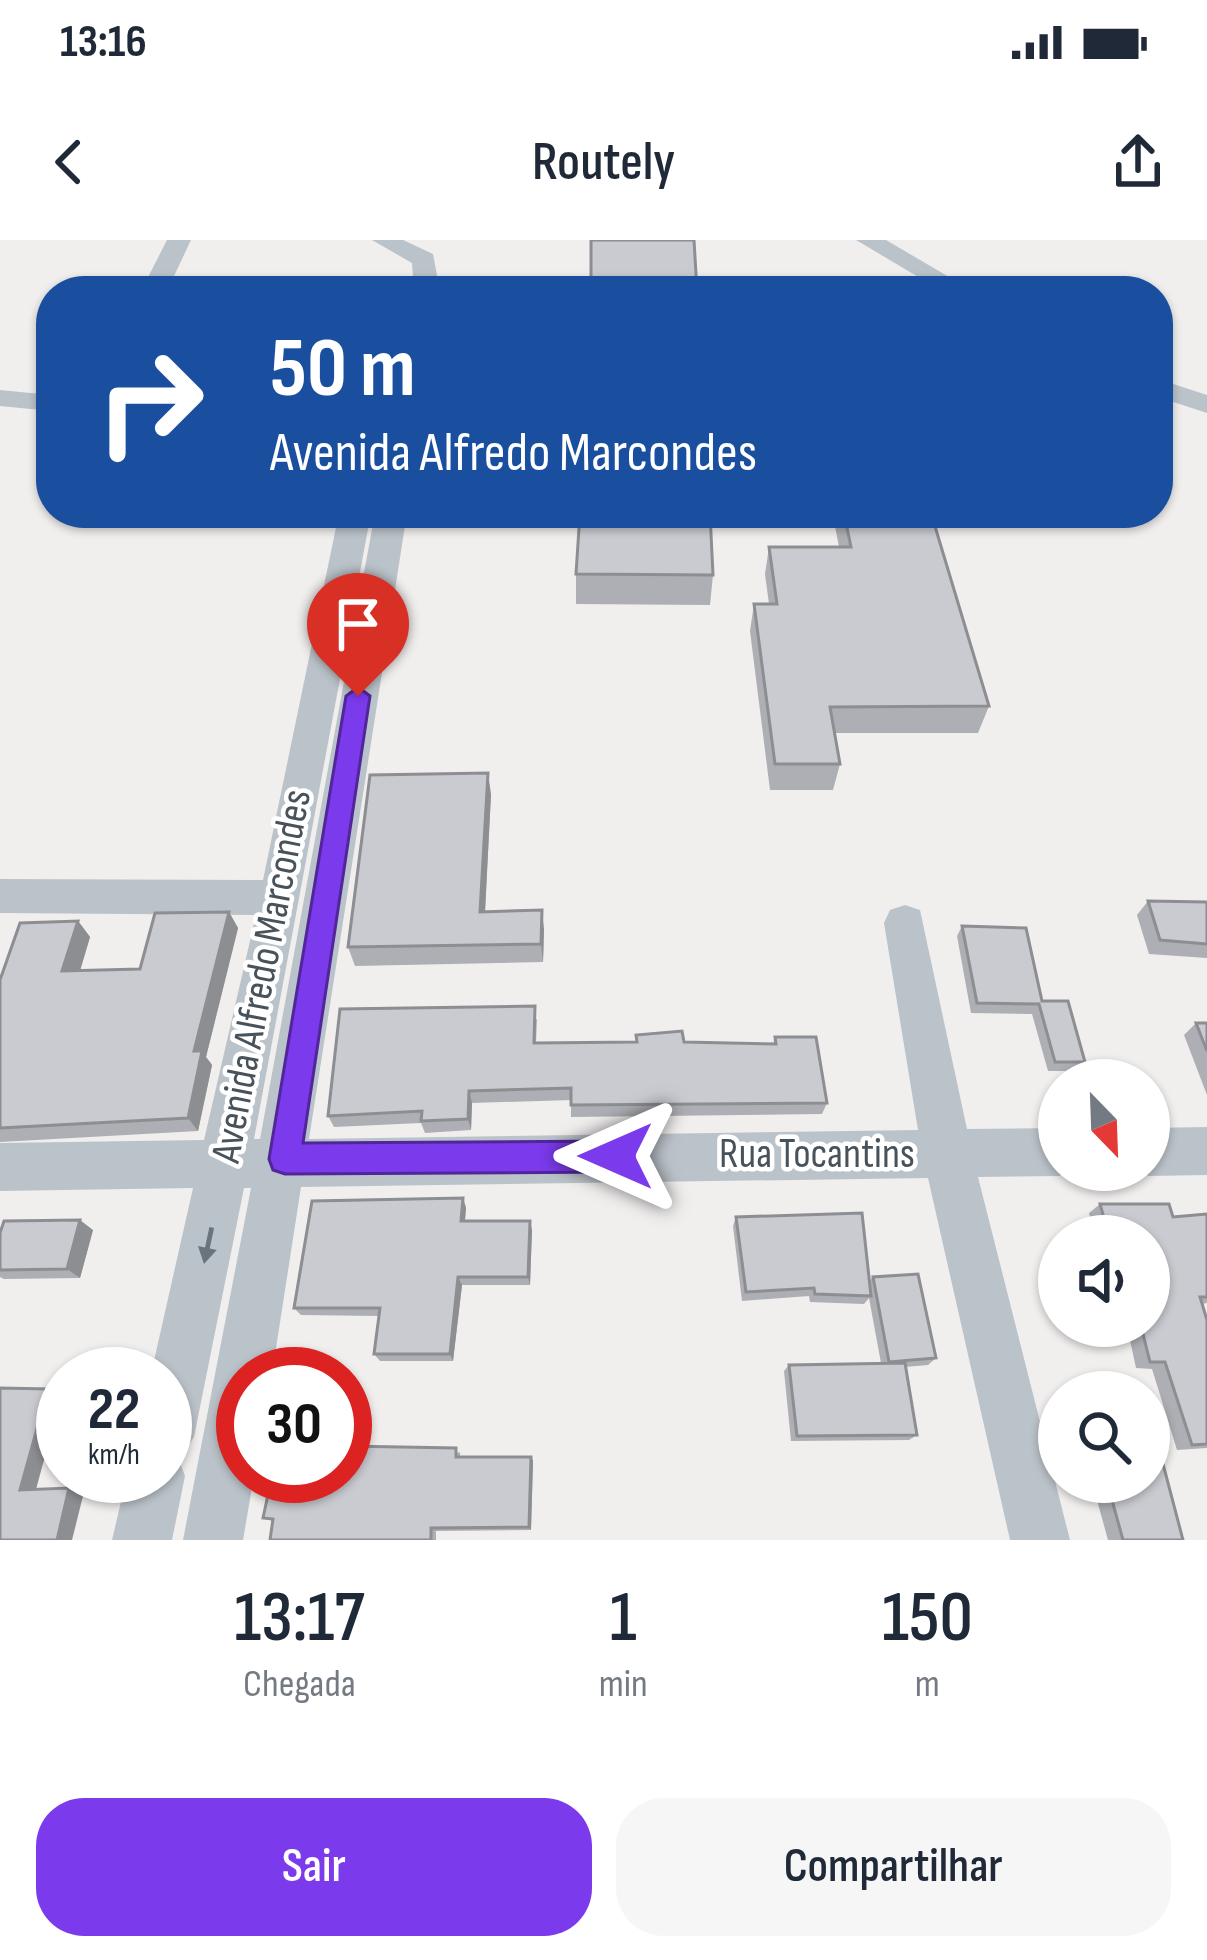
<!DOCTYPE html>
<html lang="pt">
<head>
<meta charset="utf-8">
<style>
	:root { --surface:#fff; --page:#f6f6f7; --text:#1f2937; --muted:#747a83; --accent:#7c3aed }
	body { margin:0; font-family:"Sofia Sans Condensed",sans-serif; background:var(--page); color:var(--text); height:100vh; display:flex; flex-direction:column; font-size:45px; white-space:nowrap }
	* { box-sizing:border-box; margin:0 }
	p { font-size:39px; color:var(--muted) }
	.icon { flex:none; width:66px; height:66px; fill:none; stroke:currentColor; stroke-width:2; stroke-linecap:round; stroke-linejoin:round }
	.map { position:relative; height:1300px; overflow:hidden }
	.side { display:flex; flex-direction:column; background:var(--surface); flex:1 }
	.side>* { flex:none }
	.top-card { position:absolute; left:36px; top:36px; width:1137px; height:252px; border-radius:48px; box-shadow:0 3px 9px #0004; background:#1a4fa0; color:#fff; overflow:hidden }
	.needle { width:78px; rotate:157deg }
	.tools { position:absolute; left:1038px; top:819px; display:grid; gap:24px }
	.tools a { display:grid; place-items:center; width:132px; height:132px; border-radius:50%; background:var(--surface); box-shadow:0 3px 9px #0004; font-size:60px }
	.speed { position:absolute; left:36px; top:1107px; display:flex; gap:24px; font-size:60px; font-weight:700; text-align:center }
	.speed>* { display:grid; place-content:center; width:156px; height:156px; border-radius:50%; background:var(--surface); box-shadow:0 3px 9px #0004; line-height:1 }
	.speed small { font-size:30px; font-weight:400 }
	.speed .limit { border:18px solid #d22; background:#fff; color:#111 }
	.pin { position:absolute; display:grid; place-items:center; width:102px; height:102px; color:#fff; margin:-123px -51px; border-radius:50% 50% 50% 0; rotate:-45deg; box-shadow:0 0 12px #0007 }
	.pin .icon { rotate:45deg }
	.me { position:absolute; width:132px; margin:-66px; rotate:270deg; stroke-linejoin:round; filter:drop-shadow(0 0 9px #0008) }
	.turn { display:flex; align-items:center; gap:42px; height:252px; padding:0 36px; font-size:54px }
	.turn .icon { width:156px; height:156px; stroke-width:2.5 }
	.turn b { display:block; font-size:84px; line-height:102px }
	.eta { display:flex; justify-content:space-evenly; align-items:center; height:204px; text-align:center }
	.eta b { font-size:72px; font-weight:600; line-height:84px }
	.primary-button { display:flex; gap:24px; margin-top:auto; padding:24px 36px }
	.primary-button a { flex:1; height:138px; border-radius:48px; background:var(--accent); color:#fff; font-size:48px; font-weight:600; line-height:138px; text-align:center }
	.primary-button a+a { background:var(--page); color:var(--text) }
	.status { display:flex; justify-content:space-between; align-items:center; height:84px; padding:0 60px; background:var(--surface); direction:ltr }
	.status svg { height:33px; fill:currentColor }
	header { display:flex; justify-content:space-between; align-items:center; height:156px; padding:0 36px; background:var(--surface); font-size:54px; font-weight:600 }
	.map>svg:first-child { display:block }
</style>
</head>
<body>
<div class="status"><b>13:16</b><svg viewBox="0 0 49 12"><path d="M0 12V9h3v3zM5 12V6h3v6zM10 12V3h3v9zM15 12V0h3v12zM26 1h20v11H26zM47 4h2v5h-2z"/></svg></div>
<header><svg class="icon" aria-label="back" viewBox="0 0 24 24"><path d="M15 5l-7 7 7 7"/></svg>Routely<svg class="icon" aria-label="share" viewBox="0 0 24 24"><path d="M12 15V3M7 8l5-5 5 5M5 13v7h14v-7"/></svg></header>
<div class="map">
<svg width="1207" height="1300" viewBox="0 0 1207 1300">
	<rect width="100%" height="100%" fill="#f1eeee"/>
	<g fill="none" stroke-linecap="round" stroke-linejoin="round">
		<path fill="#bbc3ca" fill-rule="evenodd" d="M 167,0 L 191,0 L 167,51 L 141,51 Z
			M 372,0 L 403,0 L 433,14 L 440,51 L 414,51 L 412,23 Z
			M 856,0 L 886,0 L 973,51 L 942,51 Z
			M 1158,139 L 1207,155 L 1207,173 L 1158,157 Z
			M 0,150 L 51,155 L 51,171 L 0,166 Z
			M 339,273 L 371,273 L 254,899 L 260,899 L 375,273 L 407,273 L 309,899 L 918,890 L 884,683 L 890,670 L 905,665 L 920,670 L 967,889 L 1059,888 L 1059,930 L 1074,930 L 1059,936 L 978,937 L 1070,1300 L 1010,1300 L 928,938 L 301,947 L 272,1134 L 243,1134 L 243,1236 L 254,1236 L 243,1300 L 183,1300 L 251,948 L 244,948 L 194,1197 L 179,1220 L 185,1236 L 172,1300 L 112,1300 L 127,1236 L 165,1236 L 165,1134 L 151,1134 L 193,948 L 0,951 L 0,903 L 204,900 L 256,675 L 0,673 L 0,639 L 263,640 Z
			M 1207,887 L 1207,935 L 1149,936 L 1134,930 L 1149,930 L 1149,888 Z"/>
	</g>
	<path fill="#adafb4" d="M 836,273 L 931,273 L 989,466 L 978,493 L 835,493 L 840,524 L 833,550 L 770,550 L 750,391 L 754,364 L 769,364 L 765,334 L 769,307 L 839,307 L 834,281 Z
		M 576,334 L 713,335 L 710,365 L 576,364 Z
		M 491,554 L 485,672 L 544,689 L 543,722 L 355,726 L 348,707 Z
		M 1148,661 L 1207,662 L 1207,718 L 1149,714 L 1137,675 Z
		M 229,672 L 238,688 L 206,817 L 212,825 L 198,891 L 0,902 L 0,740 L 78,681 L 90,697 L 80,731 L 140,729 Z
		M 962,686 L 1042,761 L 1085,822 L 1078,831 L 1048,831 L 1032,774 L 971,773 L 957,696 Z
		M 537,779 L 536,803 L 636,802 L 636,795 L 684,802 L 773,804 L 775,797 L 827,863 L 822,874 L 571,877 L 571,860 L 472,863 L 471,890 L 425,893 L 421,883 L 334,887 L 328,876 Z
		M 1196,783 L 1207,783 L 1207,855 L 1184,795 Z
		M 463,958 L 466,968 L 465,981 L 532,990 L 530,1045 L 462,1045 L 453,1121 L 380,1121 L 374,1114 L 379,1076 L 301,1075 L 294,1068 Z
		M 1100,964 L 1173,977 L 1207,974 L 1207,1063 L 1202,1064 L 1207,1080 L 1207,1208 L 1177,1210 L 1152,1129 L 1136,1128 L 1127,1086 L 1149,1086 L 1149,996 L 1095,996 L 1089,973 Z
		M 736,977 L 869,1041 L 873,1037 L 936,1118 L 928,1125 L 905,1127 L 917,1195 L 909,1200 L 791,1201 L 784,1131 L 789,1125 L 881,1123 L 869,1058 L 864,1064 L 810,1062 L 809,1056 L 742,1061 L 733,986 Z
		M 93,990 L 80,1038 L 4,1039 L 0,1037 L 0,993 Z
		M 460,1212 L 460,1217 L 531,1217 L 533,1221 L 531,1290 L 436,1291 L 436,1300 L 270,1300 L 273,1281 L 263,1278 Z
		M 1092,1242 L 1149,1242 L 1183,1300 L 1108,1300 Z"/>
	<path fill="#8d8e92" d="M 488,533 L 491,554 L 484,691 L 480,672 Z
		M 542,670 L 544,689 L 543,722 L 541,704 Z
		M 229,672 L 238,688 L 206,817 L 212,825 L 198,891 L 188,878 L 194,811 Z
		M 78,681 L 90,697 L 75,747 L 62,731 Z
		M 469,851 L 472,863 L 471,890 L 468,879 Z
		M 463,958 L 466,968 L 464,990 L 461,981 Z
		M 80,980 L 93,990 L 80,1038 L 67,1029 Z
		M 530,981 L 532,990 L 530,1045 L 528,1037 Z
		M 458,1037 L 462,1045 L 453,1121 L 450,1114 Z
		M 48,1149 L 62,1154 L 35,1253 L 20,1250 Z
		M 531,1217 L 533,1221 L 531,1290 L 529,1287 Z
		M 69,1248 L 84,1252 L 72,1300 L 57,1300 Z"/>
	<path fill="#c9cbd1" stroke="#8d8e92" stroke-width="3" d="M 591,0 L 694,0 L 697,51 L 591,51 Z
		M 580,273 L 710,273 L 713,335 L 576,334 Z
		M 844,273 L 931,273 L 989,466 L 830,467 L 840,524 L 775,524 L 754,364 L 777,364 L 769,307 L 851,307 Z
		M 488,533 L 480,672 L 542,670 L 541,704 L 348,707 L 370,535 Z
		M 1148,661 L 1207,662 L 1207,704 L 1160,700 Z
		M 229,672 L 194,811 L 202,811 L 188,878 L 0,888 L 0,740 L 20,683 L 78,681 L 62,731 L 140,729 L 155,673 Z
		M 962,686 L 1026,688 L 1042,761 L 1068,761 L 1085,822 L 1055,822 L 1039,764 L 977,763 Z
		M 535,766 L 534,803 L 637,802 L 636,795 L 682,791 L 684,802 L 776,804 L 775,797 L 816,797 L 827,863 L 571,865 L 571,848 L 469,851 L 468,879 L 421,881 L 422,871 L 328,876 L 340,769 Z
		M 1196,783 L 1207,783 L 1207,811 Z
		M 463,958 L 461,981 L 530,981 L 528,1037 L 458,1037 L 450,1114 L 374,1114 L 380,1068 L 294,1068 L 312,961 Z
		M 1100,964 L 1169,964 L 1173,977 L 1207,974 L 1207,1057 L 1200,1057 L 1207,1080 L 1207,1204 L 1192,1205 L 1165,1122 L 1150,1122 L 1141,1086 L 1149,1086 L 1149,996 L 1109,996 Z
		M 862,973 L 871,1056 L 815,1054 L 814,1048 L 746,1052 L 736,977 Z
		M 80,980 L 67,1029 L 0,1030 L 0,993 L 4,981 Z
		M 918,1034 L 936,1118 L 889,1122 L 873,1037 Z
		M 905,1123 L 917,1195 L 797,1196 L 789,1125 Z
		M 0,1148 L 48,1149 L 20,1250 L 69,1248 L 57,1300 L 0,1300 Z
		M 345,1206 L 456,1208 L 456,1217 L 531,1217 L 529,1287 L 431,1288 L 431,1300 L 270,1300 L 273,1279 L 263,1278 L 272,1236 L 345,1236 Z
		M 1149,1220 L 1162,1220 L 1183,1300 L 1123,1300 L 1107,1242 L 1149,1242 Z"/>
	<defs><path id="oneway-solid" d="M-6-.8H1V-3.2L6.5 0L1 3.2V.8H-6Z" transform="scale(3)"/></defs>
	<use fill="#6a747c" href="#oneway-solid" transform="translate(208 1005) rotate(102)"/>
	<path fill="#7c3aed" stroke="#51269a" stroke-width="3" d="M 358,447 L 370,456 L 303,903 L 616,901 L 627,905 L 632,916 L 627,927 L 616,932 L 285,934 L 273,930 L 269,919 L 346,456 Z"/>
	<g text-anchor="middle" dominant-baseline="central" stroke-width="9" stroke-linejoin="round" paint-order="stroke">
		<g font-size="42" fill="#48525a" stroke="#fff">
			<text transform="translate(262 736) rotate(-79)">Avenida Alfredo Marcondes</text>
			<text x="817" y="914">Rua Tocantins</text>
		</g>
	</g>
</svg>
<div class="tools">
<a><svg class="needle" viewBox="-14 -14 28 28"><path d="M0-13l5 13h-10z" fill="#e53935"/><path d="M0 13l5-13h-10z" fill="#747a83"/></svg></a>
<a><svg class="icon" aria-label="sound" viewBox="0 0 24 24"><path d="M4 9h4l5-4v14l-5-4H4zM17 9q2 3 0 6"/></svg></a>
<a><svg class="icon" aria-label="search" viewBox="0 0 24 24"><circle cx="10" cy="10" r="6"/><path d="M15 15l6 6"/></svg></a>
</div>
<div class="speed"><div>22<small>km/h</small></div><div class="limit">30</div></div>
<div class="pin" style="left:358px;top:456px;background:#d93025"><svg class="icon" aria-label="arrive" viewBox="0 0 24 24"><path d="M6 21V4h12l-3 4 3 4H6"/></svg></div>
<svg class="me" style="left:616px;top:916px" viewBox="-20 -20 40 40"><path d="M0-17L14 15 0 8-14 15z" fill="#7c3aed" stroke="#fff" stroke-width="4"/></svg>
<div class="top-card">
<div class="turn"><svg class="icon" aria-label="right" viewBox="0 0 24 24"><path d="M7 20v-9h11M14 6l5 5-5 5"/></svg><div><b>50 m</b>Avenida Alfredo Marcondes</div></div>
</div>
</div>
<section class="side">
<div class="eta">
<div><b>13:17</b><p>Chegada</p></div>
<div><b>1</b><p>min</p></div>
<div><b>150</b><p>m</p></div>
</div>
<div class="primary-button"><a>Sair</a><a>Compartilhar</a></div>
</section>
</body>
</html>
